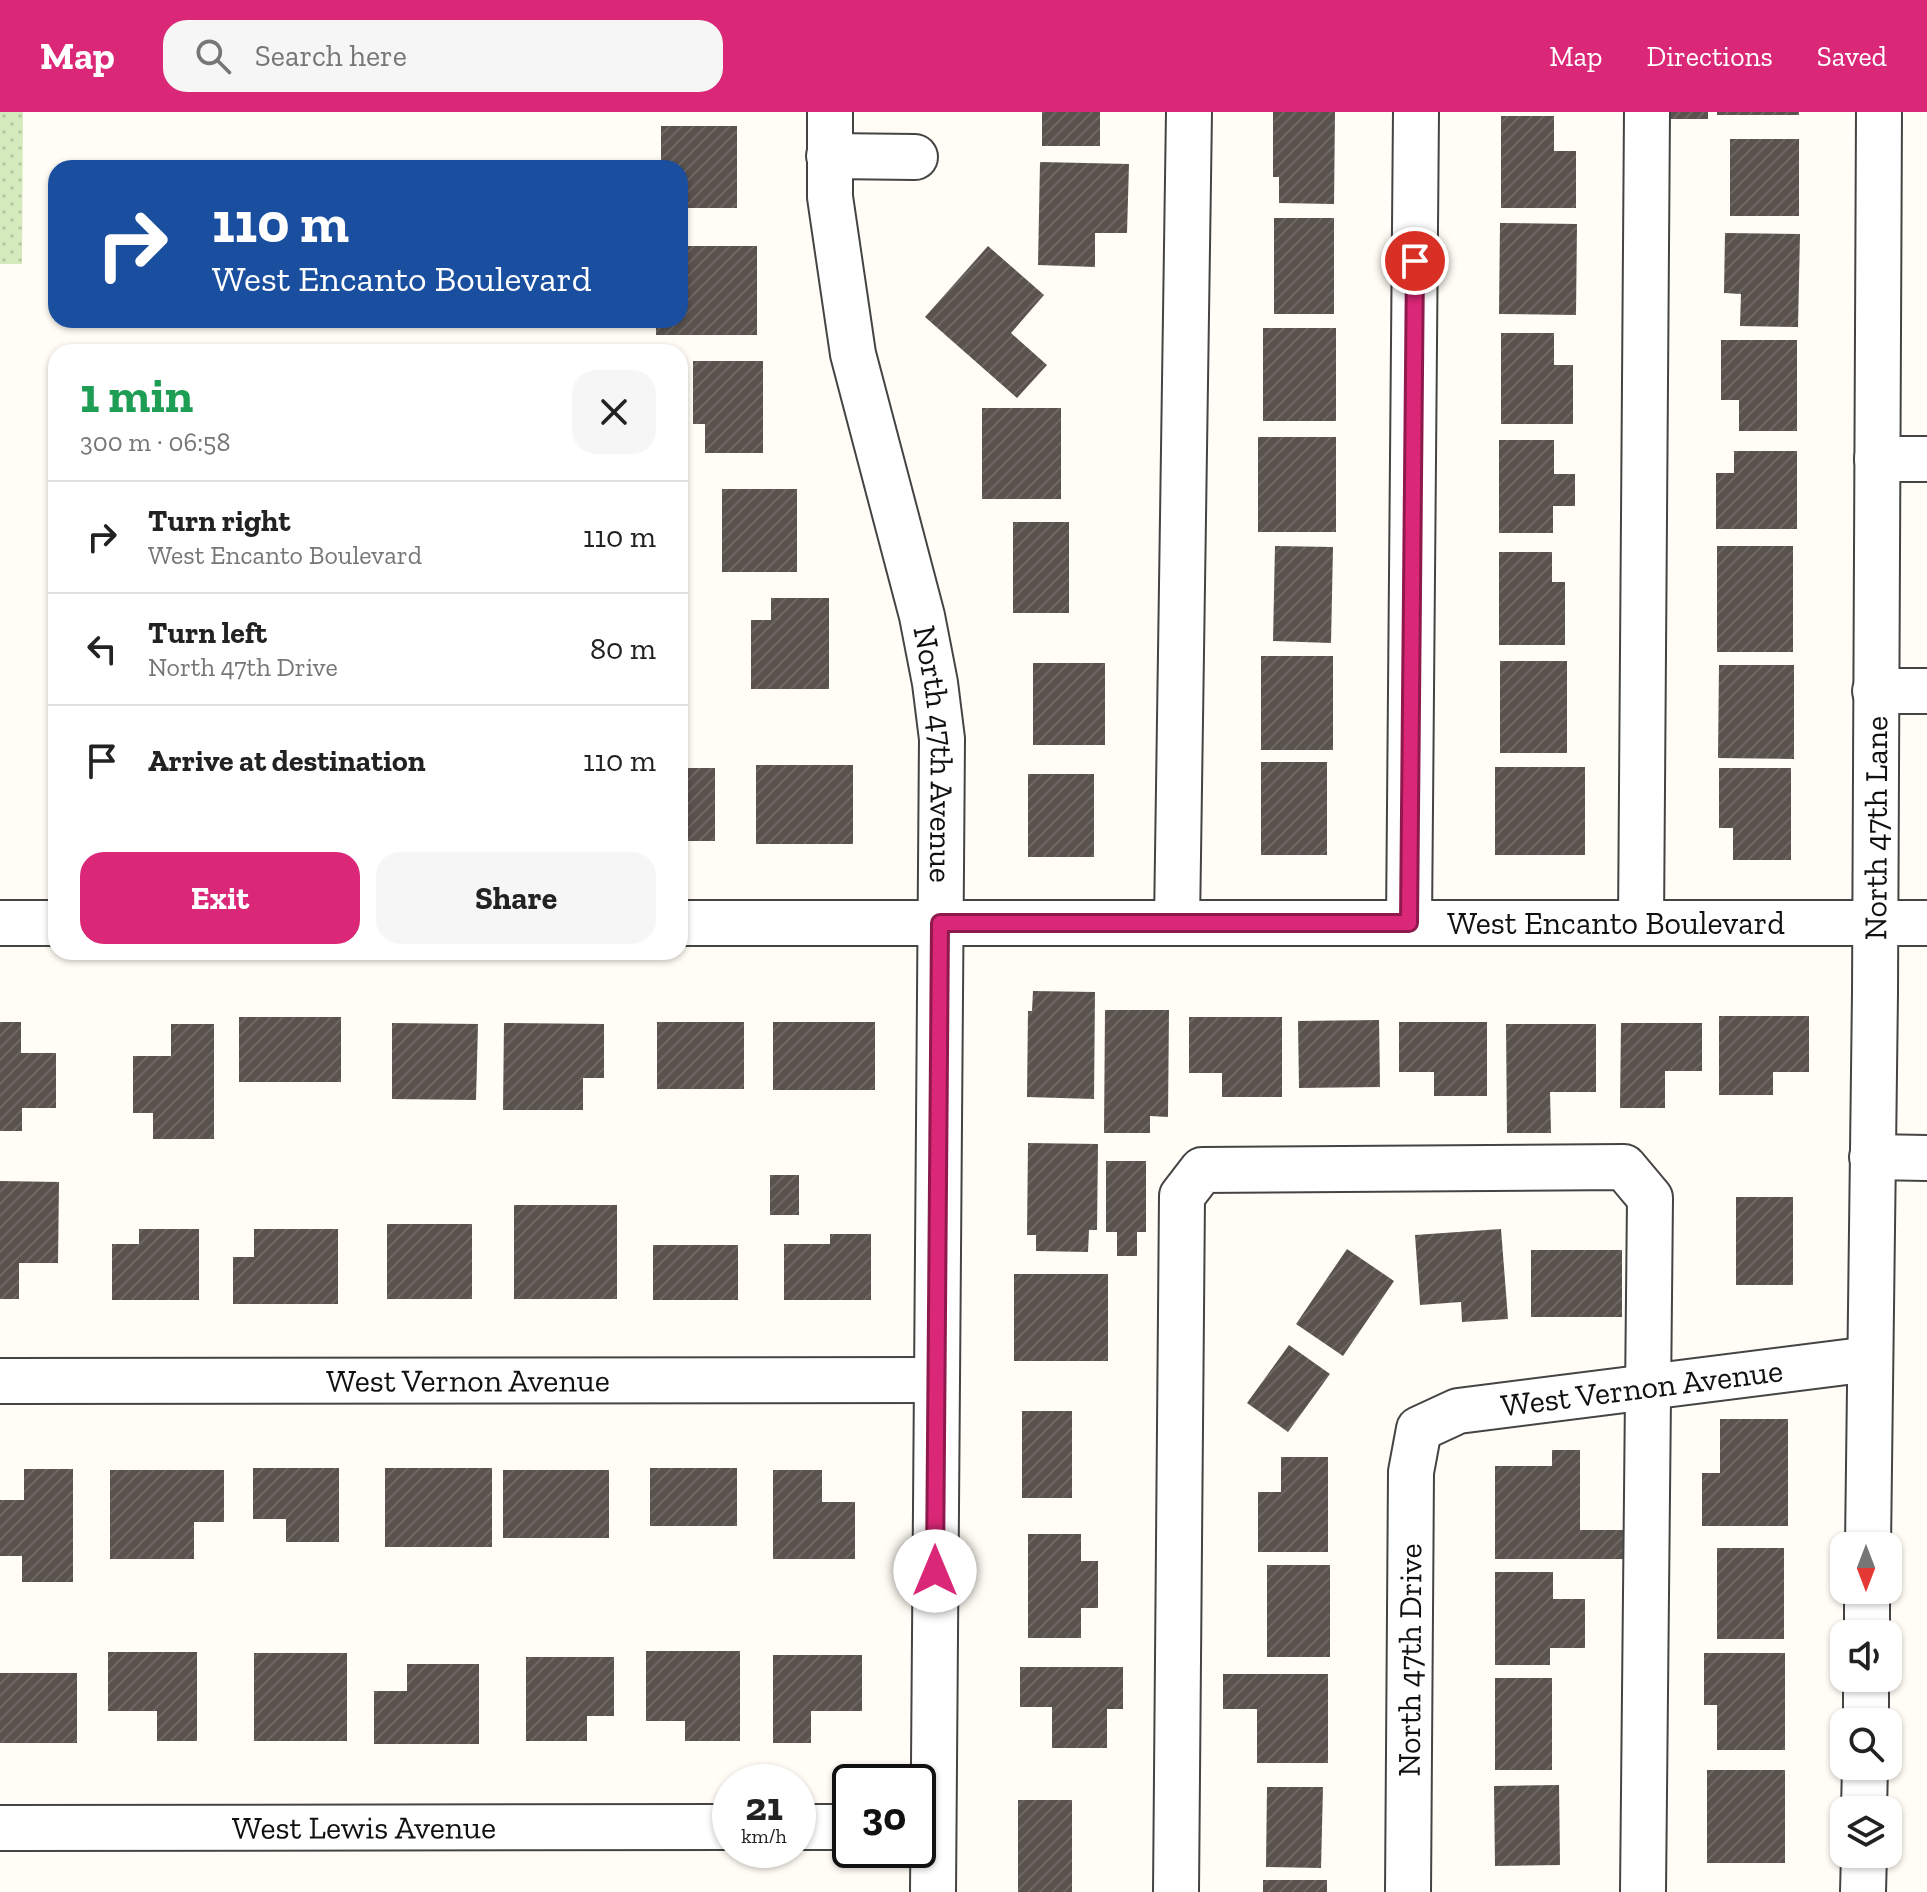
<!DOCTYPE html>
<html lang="en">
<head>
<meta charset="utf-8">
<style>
	:root { --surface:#fff; --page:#f6f6f6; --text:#222; --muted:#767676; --line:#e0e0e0; --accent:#db2777 }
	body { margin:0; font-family:"Zilla Slab",serif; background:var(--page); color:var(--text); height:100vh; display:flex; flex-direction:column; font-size:30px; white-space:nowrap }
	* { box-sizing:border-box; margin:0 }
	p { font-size:26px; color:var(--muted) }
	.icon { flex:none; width:44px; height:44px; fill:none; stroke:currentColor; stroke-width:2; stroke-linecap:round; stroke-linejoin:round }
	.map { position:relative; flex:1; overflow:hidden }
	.side { position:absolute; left:48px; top:232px; width:640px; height:616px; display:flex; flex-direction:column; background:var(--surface); border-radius:24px; box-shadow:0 2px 6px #0004 }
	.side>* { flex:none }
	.top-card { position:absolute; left:48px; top:48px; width:640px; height:168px; border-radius:24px; box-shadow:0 2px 6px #0004; background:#1a4fa0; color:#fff; overflow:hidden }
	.needle { width:52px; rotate:180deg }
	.fabs { position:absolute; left:1830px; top:1420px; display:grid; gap:16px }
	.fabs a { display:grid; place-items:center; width:72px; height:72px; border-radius:16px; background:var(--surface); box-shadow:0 2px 6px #0004; font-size:40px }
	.speed { position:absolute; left:712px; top:1652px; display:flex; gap:16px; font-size:40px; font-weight:700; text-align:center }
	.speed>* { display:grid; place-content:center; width:104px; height:104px; border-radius:50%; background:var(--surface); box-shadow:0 2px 6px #0004; line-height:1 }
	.speed small { font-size:20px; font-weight:400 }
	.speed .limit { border:4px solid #111; border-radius:12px; background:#fff; color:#111 }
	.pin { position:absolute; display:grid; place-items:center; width:68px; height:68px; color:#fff; margin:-34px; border:4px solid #fff; border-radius:50%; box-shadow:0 2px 8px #0007 }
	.me { position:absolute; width:88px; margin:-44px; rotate:0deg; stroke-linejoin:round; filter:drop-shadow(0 0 6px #0008) }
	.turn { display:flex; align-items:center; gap:28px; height:168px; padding:0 32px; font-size:36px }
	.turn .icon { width:104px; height:104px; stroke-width:2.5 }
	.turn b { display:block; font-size:56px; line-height:68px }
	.round { display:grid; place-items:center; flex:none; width:84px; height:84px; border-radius:24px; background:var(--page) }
	.headline { display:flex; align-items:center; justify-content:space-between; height:136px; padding:0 32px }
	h1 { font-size:48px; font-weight:800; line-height:60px; color:#1e9e55 }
	.cta { display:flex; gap:16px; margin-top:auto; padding:16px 32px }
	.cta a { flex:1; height:92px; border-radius:24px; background:var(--accent); color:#fff; font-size:32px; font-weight:800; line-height:92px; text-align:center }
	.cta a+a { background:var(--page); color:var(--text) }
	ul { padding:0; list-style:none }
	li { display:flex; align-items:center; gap:24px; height:112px; padding:0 32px; border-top:2px solid var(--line) }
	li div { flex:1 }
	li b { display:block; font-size:30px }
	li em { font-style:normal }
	header { display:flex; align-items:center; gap:48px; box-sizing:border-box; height:112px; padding:0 40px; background:var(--accent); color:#fff }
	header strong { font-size:38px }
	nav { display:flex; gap:44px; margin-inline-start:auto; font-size:28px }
	.search { width:560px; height:72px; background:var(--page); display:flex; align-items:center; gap:20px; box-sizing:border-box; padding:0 28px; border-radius:24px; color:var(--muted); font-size:30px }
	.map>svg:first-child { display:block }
</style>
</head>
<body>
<header>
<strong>Map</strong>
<div class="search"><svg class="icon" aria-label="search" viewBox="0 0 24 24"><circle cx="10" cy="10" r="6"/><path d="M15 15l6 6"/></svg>Search here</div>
<nav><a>Map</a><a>Directions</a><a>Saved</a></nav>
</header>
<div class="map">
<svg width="1927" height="1780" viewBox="0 0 1927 1780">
	<defs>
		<pattern id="grass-dots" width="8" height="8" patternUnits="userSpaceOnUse" patternTransform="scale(2)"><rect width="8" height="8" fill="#d5ebbd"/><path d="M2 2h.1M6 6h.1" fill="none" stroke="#b6c8a1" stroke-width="1.8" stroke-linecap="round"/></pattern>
		<pattern id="building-hatch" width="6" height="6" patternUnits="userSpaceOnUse" patternTransform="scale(2)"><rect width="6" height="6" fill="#5a524d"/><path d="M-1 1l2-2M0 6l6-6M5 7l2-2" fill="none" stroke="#6d6662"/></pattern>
	</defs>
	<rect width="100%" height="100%" fill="#fffdf5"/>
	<path fill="url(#grass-dots)" d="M 0,0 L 23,0 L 22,152 L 0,152 Z"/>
	<path fill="url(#building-hatch)" d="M 1042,0 L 1100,0 L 1100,34 L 1042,34 Z
		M 1273,0 L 1335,0 L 1334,92 L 1279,91 L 1279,65 L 1273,65 Z
		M 1668,0 L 1708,0 L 1708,7 L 1668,7 Z
		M 1717,0 L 1799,0 L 1799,3 L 1717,3 Z
		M 1501,4 L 1554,4 L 1554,39 L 1576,39 L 1576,96 L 1501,96 Z
		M 661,14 L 737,14 L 737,96 L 680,96 L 680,56 L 661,56 Z
		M 1730,27 L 1799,27 L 1799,104 L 1730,104 Z
		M 1040,50 L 1129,52 L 1127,121 L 1095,121 L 1095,155 L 1038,153 Z
		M 1274,106 L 1334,106 L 1334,202 L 1274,202 Z
		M 1500,111 L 1577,112 L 1576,203 L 1499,202 Z
		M 1725,121 L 1800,122 L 1798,215 L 1740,214 L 1741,182 L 1724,181 Z
		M 680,134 L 757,134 L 757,223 L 656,223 L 656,208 L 680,208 Z
		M 988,134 L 1044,183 L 1011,221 L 1047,253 L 1017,286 L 925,205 Z
		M 1263,216 L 1336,216 L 1336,309 L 1263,309 Z
		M 1501,221 L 1554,221 L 1554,253 L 1573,253 L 1573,312 L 1501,312 Z
		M 1721,228 L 1797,228 L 1797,319 L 1739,319 L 1739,288 L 1721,288 Z
		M 693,249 L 763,249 L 763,341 L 705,341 L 705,312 L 693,312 Z
		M 982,296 L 1061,296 L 1061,387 L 982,387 Z
		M 1258,325 L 1336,325 L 1336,420 L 1258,420 Z
		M 1499,328 L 1554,328 L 1554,362 L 1575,362 L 1575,394 L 1553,394 L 1553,421 L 1499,421 Z
		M 1734,339 L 1797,339 L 1797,417 L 1716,417 L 1716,361 L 1734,361 Z
		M 722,377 L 797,377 L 797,460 L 722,460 Z
		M 1013,410 L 1069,410 L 1069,501 L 1013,501 Z
		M 1275,434 L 1333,435 L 1331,531 L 1273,529 Z
		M 1717,434 L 1793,434 L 1793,540 L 1717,540 Z
		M 1499,440 L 1552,440 L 1552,470 L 1565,470 L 1565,533 L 1499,533 Z
		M 771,486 L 829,486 L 829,577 L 751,577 L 751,508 L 771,508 Z
		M 1261,544 L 1333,544 L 1333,638 L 1261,638 Z
		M 1500,549 L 1567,549 L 1567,641 L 1500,641 Z
		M 1033,551 L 1105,551 L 1105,633 L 1033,633 Z
		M 1719,553 L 1794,553 L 1794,647 L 1718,646 Z
		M 1261,650 L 1327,650 L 1327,743 L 1261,743 Z
		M 756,653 L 853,653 L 853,732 L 756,732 Z
		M 1495,655 L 1585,655 L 1585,743 L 1495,743 Z
		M 680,656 L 715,656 L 715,729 L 680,729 Z
		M 1719,656 L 1791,656 L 1791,748 L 1733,748 L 1733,716 L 1719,716 Z
		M 1028,662 L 1094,662 L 1094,745 L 1028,745 Z
		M 1033,879 L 1095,880 L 1094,987 L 1027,985 L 1028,899 L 1032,899 Z
		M 1105,898 L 1169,898 L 1168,1005 L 1150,1004 L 1150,1021 L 1104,1021 Z
		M 1719,904 L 1809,904 L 1809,960 L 1773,960 L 1773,983 L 1719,983 Z
		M 239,905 L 341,905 L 341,970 L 239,970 Z
		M 1189,905 L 1282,905 L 1282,985 L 1222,985 L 1222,961 L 1189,961 Z
		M 1379,908 L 1380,975 L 1299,976 L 1298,909 Z
		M 0,910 L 21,910 L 21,941 L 56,941 L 56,996 L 22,996 L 22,1019 L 0,1019 Z
		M 657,910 L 744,910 L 744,977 L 657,977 Z
		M 773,910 L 875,910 L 875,978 L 773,978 Z
		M 1399,910 L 1487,910 L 1487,984 L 1434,984 L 1434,960 L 1399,960 Z
		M 392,911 L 478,912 L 476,988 L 392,987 Z
		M 504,911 L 604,912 L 604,966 L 583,966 L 583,998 L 503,998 Z
		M 1621,911 L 1702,911 L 1702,959 L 1665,959 L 1665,996 L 1620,996 Z
		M 171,912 L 214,912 L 214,1027 L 153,1027 L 153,1001 L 133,1001 L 133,944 L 171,944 Z
		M 1506,912 L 1596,912 L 1596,980 L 1550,980 L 1551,1021 L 1507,1021 Z
		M 1028,1031 L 1098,1032 L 1097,1118 L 1089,1118 L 1088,1140 L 1036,1139 L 1036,1123 L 1027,1123 Z
		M 1106,1049 L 1146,1049 L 1146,1120 L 1137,1120 L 1137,1144 L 1117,1144 L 1117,1120 L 1106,1120 Z
		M 770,1063 L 799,1063 L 799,1103 L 770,1103 Z
		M 0,1069 L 59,1070 L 58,1151 L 19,1151 L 19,1187 L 0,1187 Z
		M 1736,1085 L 1793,1085 L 1793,1173 L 1736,1173 Z
		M 514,1093 L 617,1093 L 617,1187 L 514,1187 Z
		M 387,1112 L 472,1112 L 472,1187 L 387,1187 Z
		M 139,1117 L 199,1117 L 199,1188 L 112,1188 L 112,1132 L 139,1132 Z
		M 254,1117 L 338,1117 L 338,1192 L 233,1192 L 233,1145 L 254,1145 Z
		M 1501,1117 L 1508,1207 L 1462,1210 L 1461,1190 L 1420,1193 L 1415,1123 Z
		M 830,1122 L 871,1122 L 871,1188 L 784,1188 L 784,1132 L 830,1132 Z
		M 653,1133 L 738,1133 L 738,1188 L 653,1188 Z
		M 1347,1137 L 1394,1169 L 1343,1244 L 1296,1212 Z
		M 1531,1138 L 1622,1138 L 1622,1205 L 1531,1205 Z
		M 1014,1162 L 1108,1162 L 1108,1249 L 1014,1249 Z
		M 1289,1233 L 1330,1262 L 1288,1320 L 1247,1291 Z
		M 1022,1299 L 1072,1299 L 1072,1386 L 1022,1386 Z
		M 1720,1307 L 1788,1307 L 1788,1414 L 1702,1414 L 1702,1361 L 1720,1361 Z
		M 1552,1338 L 1580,1338 L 1580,1418 L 1629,1418 L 1629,1447 L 1495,1447 L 1495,1354 L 1552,1354 Z
		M 1281,1345 L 1328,1345 L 1328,1440 L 1258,1440 L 1258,1380 L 1281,1380 Z
		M 253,1356 L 339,1356 L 339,1430 L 286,1430 L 286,1407 L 253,1407 Z
		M 385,1356 L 492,1356 L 492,1435 L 385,1435 Z
		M 650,1356 L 737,1356 L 737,1414 L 650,1414 Z
		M 24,1357 L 73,1357 L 73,1470 L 22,1470 L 22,1444 L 0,1444 L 0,1388 L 24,1388 Z
		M 110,1358 L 224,1358 L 224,1410 L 194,1410 L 194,1447 L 110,1447 Z
		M 503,1358 L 609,1358 L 609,1426 L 503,1426 Z
		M 773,1358 L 822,1358 L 822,1390 L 855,1390 L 855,1447 L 773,1447 Z
		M 1028,1422 L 1081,1422 L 1081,1449 L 1098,1449 L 1098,1496 L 1081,1496 L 1081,1526 L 1028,1526 Z
		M 1717,1436 L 1784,1436 L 1784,1527 L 1717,1527 Z
		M 1267,1453 L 1330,1453 L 1330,1545 L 1267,1545 Z
		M 1495,1460 L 1553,1460 L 1553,1487 L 1585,1487 L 1585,1536 L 1550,1536 L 1550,1553 L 1495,1553 Z
		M 646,1539 L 740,1539 L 740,1629 L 685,1629 L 685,1609 L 646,1609 Z
		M 108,1540 L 197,1540 L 197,1629 L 157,1629 L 157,1599 L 108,1599 Z
		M 254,1541 L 347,1541 L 347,1629 L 254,1629 Z
		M 1704,1541 L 1785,1541 L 1785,1638 L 1717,1638 L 1717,1593 L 1704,1593 Z
		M 773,1543 L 862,1543 L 862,1599 L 811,1599 L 811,1631 L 773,1631 Z
		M 526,1545 L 614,1545 L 614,1604 L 587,1604 L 587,1629 L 526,1629 Z
		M 407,1552 L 479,1552 L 479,1632 L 374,1632 L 374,1579 L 407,1579 Z
		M 1020,1555 L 1123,1555 L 1123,1597 L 1107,1597 L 1107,1636 L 1052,1636 L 1052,1595 L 1020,1595 Z
		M 0,1561 L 77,1561 L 77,1631 L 0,1631 Z
		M 1223,1562 L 1328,1562 L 1328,1651 L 1257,1651 L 1257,1597 L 1223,1597 Z
		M 1495,1566 L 1552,1566 L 1552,1658 L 1495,1658 Z
		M 1707,1658 L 1785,1658 L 1785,1751 L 1707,1751 Z
		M 1559,1673 L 1560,1753 L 1495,1754 L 1494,1674 Z
		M 1267,1675 L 1323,1675 L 1321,1756 L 1266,1755 Z
		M 1018,1688 L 1072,1688 L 1072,1780 L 1018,1780 Z
		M 1263,1768 L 1327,1768 L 1327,1780 L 1263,1780 Z"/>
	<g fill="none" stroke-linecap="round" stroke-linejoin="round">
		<g stroke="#444" stroke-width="48">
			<g id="minor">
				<path id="s1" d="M 830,0 L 830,85 L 853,242 L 922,504 L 935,571 L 942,627 L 933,1780"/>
				<path d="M 829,44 L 915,45"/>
				<path d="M 1877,347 L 1927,347"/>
				<path d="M 1875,579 L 1927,579"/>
				<path d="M 0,811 L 56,811"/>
				<path id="s2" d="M 680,811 L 1927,811"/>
				<path d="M 1177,811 L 1189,0"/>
				<path d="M 1409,811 L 1416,0"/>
				<path d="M 1641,811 L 1647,0"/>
				<path d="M 1872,1045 L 1927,1046"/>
				<path id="s3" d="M 0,1269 L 936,1268"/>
				<path id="s4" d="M 1868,1434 L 1875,881 L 1879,0"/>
				<path d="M 1867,1522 L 1867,1478"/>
				<path d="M 1866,1610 L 1866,1566"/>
				<path d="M 1864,1698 L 1865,1654"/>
				<path d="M 798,1715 L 850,1715"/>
				<path id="s5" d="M 0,1716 L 730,1715"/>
				<path d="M 1176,1780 L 1182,1084 L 1202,1058 L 1624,1055 L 1650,1086 L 1643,1780"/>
				<path id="s6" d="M 1408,1780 L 1411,1360 L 1419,1317 L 1458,1299 L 1870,1247"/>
				<path d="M 1863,1780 L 1864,1742"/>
			</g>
		</g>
		<use href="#minor" stroke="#fff" stroke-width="44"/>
	</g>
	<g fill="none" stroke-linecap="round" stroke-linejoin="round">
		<g stroke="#8e194d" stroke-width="20">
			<path id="route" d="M 935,1459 L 940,811 L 1409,811 L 1415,149"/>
		</g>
		<use href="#route" stroke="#db2777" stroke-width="14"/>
	</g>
	<g text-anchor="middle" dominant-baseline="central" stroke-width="8" stroke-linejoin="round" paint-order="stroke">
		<g font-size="32" fill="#111" stroke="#fff">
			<text stroke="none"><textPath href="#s1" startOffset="654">North 47th Avenue</textPath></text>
			<text stroke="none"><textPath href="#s4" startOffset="718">North 47th Lane</textPath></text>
			<text stroke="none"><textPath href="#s2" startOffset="936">West Encanto Boulevard</textPath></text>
			<text stroke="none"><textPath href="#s3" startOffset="468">West Vernon Avenue</textPath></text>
			<text stroke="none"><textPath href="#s6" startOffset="692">West Vernon Avenue</textPath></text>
			<text stroke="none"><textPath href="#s6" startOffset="232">North 47th Drive</textPath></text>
			<text stroke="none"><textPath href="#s5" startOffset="364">West Lewis Avenue</textPath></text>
		</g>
	</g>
</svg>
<div class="fabs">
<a><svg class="needle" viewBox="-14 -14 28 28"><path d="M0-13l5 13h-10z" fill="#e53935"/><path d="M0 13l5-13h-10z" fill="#767676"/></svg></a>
<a><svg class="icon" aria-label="sound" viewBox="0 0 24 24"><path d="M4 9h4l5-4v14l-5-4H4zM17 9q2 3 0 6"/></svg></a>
<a><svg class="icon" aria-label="search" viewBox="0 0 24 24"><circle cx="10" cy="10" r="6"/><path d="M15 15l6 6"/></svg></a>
<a><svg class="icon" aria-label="layers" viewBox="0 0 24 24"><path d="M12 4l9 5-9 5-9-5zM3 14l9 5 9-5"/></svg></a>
</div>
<div class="speed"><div>21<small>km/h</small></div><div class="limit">30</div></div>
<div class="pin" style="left:1415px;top:149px;background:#d93025"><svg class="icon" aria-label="arrive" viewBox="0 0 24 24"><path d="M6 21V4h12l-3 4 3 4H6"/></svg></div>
<svg class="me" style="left:935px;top:1459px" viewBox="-20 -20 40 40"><circle r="19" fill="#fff"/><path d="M0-13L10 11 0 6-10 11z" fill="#db2777"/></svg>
<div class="top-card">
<div class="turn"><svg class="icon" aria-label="right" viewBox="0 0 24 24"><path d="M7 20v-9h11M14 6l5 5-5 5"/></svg><div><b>110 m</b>West Encanto Boulevard</div></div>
</div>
<section class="side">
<div class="headline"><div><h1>1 min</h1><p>300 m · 06:58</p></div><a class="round"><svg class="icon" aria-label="close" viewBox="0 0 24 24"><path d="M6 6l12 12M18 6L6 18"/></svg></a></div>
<ul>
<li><svg class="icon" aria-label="right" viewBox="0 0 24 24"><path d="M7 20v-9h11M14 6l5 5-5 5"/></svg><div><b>Turn right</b><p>West Encanto Boulevard</p></div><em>110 m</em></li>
<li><svg class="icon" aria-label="left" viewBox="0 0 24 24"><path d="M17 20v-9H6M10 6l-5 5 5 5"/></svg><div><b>Turn left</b><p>North 47th Drive</p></div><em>80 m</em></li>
<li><svg class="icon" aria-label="arrive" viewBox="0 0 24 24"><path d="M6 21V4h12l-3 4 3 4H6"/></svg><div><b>Arrive at destination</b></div><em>110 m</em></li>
</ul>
<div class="cta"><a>Exit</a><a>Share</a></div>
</section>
</div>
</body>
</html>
